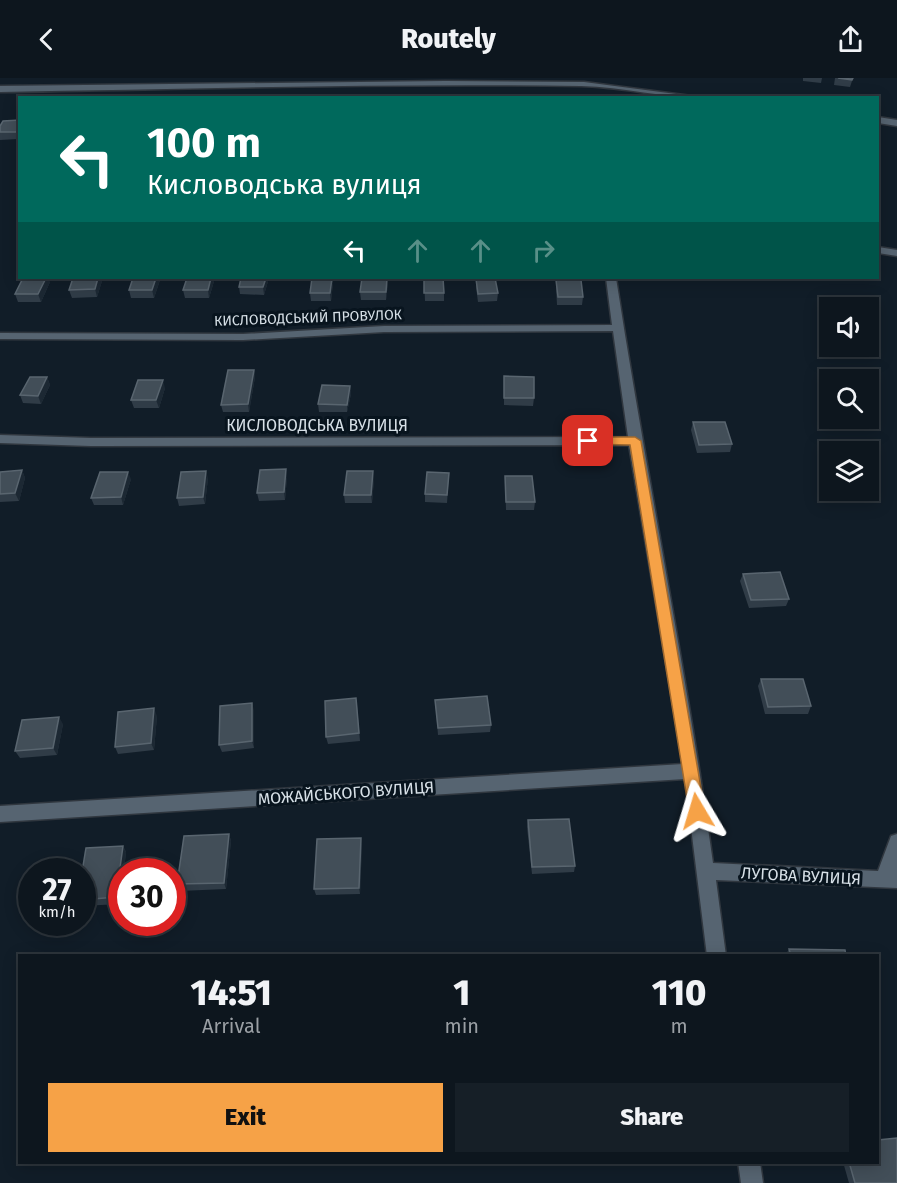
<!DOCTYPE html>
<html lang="en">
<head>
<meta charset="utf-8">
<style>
	:root { --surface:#0d161e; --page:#161f27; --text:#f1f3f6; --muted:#9a9fa4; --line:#2d353c; --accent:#f6a247 }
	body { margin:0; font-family:"Fira Sans",sans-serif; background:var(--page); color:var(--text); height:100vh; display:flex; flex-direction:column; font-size:22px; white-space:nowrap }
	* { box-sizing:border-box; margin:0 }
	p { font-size:20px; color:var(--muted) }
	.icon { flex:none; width:33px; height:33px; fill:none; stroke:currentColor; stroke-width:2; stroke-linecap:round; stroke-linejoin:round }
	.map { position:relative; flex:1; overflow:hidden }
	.panel { position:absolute; left:18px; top:876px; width:861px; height:210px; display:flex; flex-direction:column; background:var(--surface); border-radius:0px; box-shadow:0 3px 15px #0003,0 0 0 2px var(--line) }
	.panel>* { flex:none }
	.banner { position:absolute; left:18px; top:18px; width:861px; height:183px; border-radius:0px; box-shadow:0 3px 15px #0003,0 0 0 2px var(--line); background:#00695c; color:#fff; overflow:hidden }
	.tools { position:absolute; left:819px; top:219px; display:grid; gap:12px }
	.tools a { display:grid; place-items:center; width:60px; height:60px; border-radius:0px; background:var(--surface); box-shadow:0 3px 15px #0003,0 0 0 2px var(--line); font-size:30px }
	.speed { position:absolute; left:18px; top:780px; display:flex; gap:12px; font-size:30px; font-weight:700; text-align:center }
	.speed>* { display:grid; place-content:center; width:78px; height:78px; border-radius:50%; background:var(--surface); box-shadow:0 3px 15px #0003,0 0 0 2px var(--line); line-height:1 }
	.speed small { font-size:15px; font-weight:400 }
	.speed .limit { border:9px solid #d22; background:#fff; color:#111 }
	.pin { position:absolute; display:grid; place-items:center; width:51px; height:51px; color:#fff; margin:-26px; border-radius:12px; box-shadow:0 3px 9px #0006 }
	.me { position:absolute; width:66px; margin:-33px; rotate:353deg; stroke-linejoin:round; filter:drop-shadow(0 0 4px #0008) }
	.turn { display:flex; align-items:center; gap:21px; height:126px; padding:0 30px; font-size:27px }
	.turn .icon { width:78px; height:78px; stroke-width:2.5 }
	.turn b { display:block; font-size:42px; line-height:51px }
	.lanes { display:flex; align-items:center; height:57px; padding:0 30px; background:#0003; justify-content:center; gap:30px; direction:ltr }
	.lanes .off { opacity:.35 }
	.eta { display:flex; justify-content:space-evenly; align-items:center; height:102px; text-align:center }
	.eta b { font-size:36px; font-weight:800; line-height:42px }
	.action { display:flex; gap:12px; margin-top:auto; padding:12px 30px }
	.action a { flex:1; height:69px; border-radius:0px; background:var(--accent); color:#111; font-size:24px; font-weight:800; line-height:69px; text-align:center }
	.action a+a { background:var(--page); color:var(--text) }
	header { display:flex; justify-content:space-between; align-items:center; height:78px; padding:0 30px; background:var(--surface); font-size:27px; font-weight:800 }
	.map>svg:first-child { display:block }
</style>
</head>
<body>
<header><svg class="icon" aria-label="back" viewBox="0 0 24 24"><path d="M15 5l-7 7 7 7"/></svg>Routely<svg class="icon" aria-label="share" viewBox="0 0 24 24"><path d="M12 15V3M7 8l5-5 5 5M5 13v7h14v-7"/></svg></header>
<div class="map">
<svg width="897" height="1105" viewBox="0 0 897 1105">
	<rect width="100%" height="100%" fill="#111d28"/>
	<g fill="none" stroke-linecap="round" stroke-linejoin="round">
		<g stroke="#30373f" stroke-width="3">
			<path id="minor" d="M 445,3 L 584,4 L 707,20 C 664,20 623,9 581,8 C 387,5 193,11 0,14 L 0,8 Z
				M 878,39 L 897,42 L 897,48 L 878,45 Z
				M 878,169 L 897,172 L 897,178 L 878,175 Z
				M 606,200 L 616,200 C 646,395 686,589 713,785 L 878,793 L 891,758 L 897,756 L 897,810 L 716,802 L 726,878 L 707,878 L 685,701 L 0,744 L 0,728 L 683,686 L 629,367 L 91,368 L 0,365 L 0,357 L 91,360 L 628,359 L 613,253 L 384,254 L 243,262 L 0,261 L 0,255 L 243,256 L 384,248 L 612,247 Z
				M 738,1084 L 760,1084 L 763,1105 L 741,1105 Z"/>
		</g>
		<use href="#minor" fill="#566471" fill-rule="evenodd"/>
	</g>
	<path fill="#303c47" d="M 803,0 L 822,0 L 821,5 L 803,3 Z
		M 835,0 L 853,0 L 850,9 L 834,7 Z
		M 20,42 L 18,61 L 0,62 L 0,48 Z
		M 73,200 L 101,200 L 102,203 L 97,219 L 72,220 L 69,212 Z
		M 215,200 L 209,220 L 185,220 L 183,212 Z
		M 269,200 L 264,217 L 240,216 L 239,209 Z
		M 312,200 L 333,200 L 333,205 L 331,223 L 311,223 L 310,215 Z
		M 424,200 L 444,215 L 444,223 L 425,223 Z
		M 476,201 L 498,215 L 497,223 L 478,224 L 476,209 Z
		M 160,202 L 154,220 L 131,220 L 129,212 Z
		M 556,202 L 583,219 L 582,227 L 557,227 L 556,209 Z
		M 50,204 L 41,224 L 18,224 L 15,216 Z
		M 388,205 L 386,222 L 361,222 L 360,214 Z
		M 254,292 L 255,299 L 249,334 L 223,334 L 221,327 Z
		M 504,298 L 534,320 L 533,328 L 504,327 Z
		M 47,299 L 50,307 L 41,326 L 23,325 L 20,317 Z
		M 350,308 L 351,316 L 347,334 L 319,334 L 318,326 Z
		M 165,310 L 159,330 L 134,330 L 131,322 Z
		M 693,344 L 732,366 L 730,374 L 697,375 L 691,352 Z
		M 22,392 L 25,400 L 19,423 L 0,424 L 0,394 Z
		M 449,395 L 447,425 L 425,424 L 425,416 Z
		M 505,398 L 535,424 L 534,432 L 506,432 Z
		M 287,399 L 285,422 L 259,423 L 257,415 Z
		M 208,400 L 205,426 L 179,428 L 177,420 Z
		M 131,401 L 123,427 L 94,427 L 91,420 Z
		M 374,401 L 372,425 L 345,425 L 344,417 Z
		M 743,496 L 789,521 L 786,528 L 749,530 L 740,503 Z
		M 761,601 L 811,628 L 808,636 L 765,636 L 758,608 Z
		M 435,622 L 491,647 L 490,654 L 438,657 Z
		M 357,627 L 360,663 L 328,666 L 326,659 Z
		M 254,632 L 254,670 L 222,674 L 219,667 Z
		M 157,638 L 154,672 L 118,676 L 115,669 Z
		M 63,646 L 57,677 L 20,680 L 15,673 Z
		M 528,742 L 575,788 L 574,794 L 532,796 L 527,749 Z
		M 229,756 L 231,763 L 226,811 L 180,813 L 177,806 Z
		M 362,767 L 360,816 L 316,817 L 314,811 Z
		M 123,768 L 126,774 L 120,826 L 82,828 L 82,794 Z
		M 789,871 L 846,878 L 785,878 Z
		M 843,1084 L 878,1084 L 897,1105 L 849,1105 Z"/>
	<path fill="#1c2833" d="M 20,46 L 20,59 L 18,61 L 16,54 Z
		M 46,200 L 48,200 L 50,204 L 41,224 L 38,216 Z
		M 98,200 L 101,200 L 102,203 L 97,219 L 95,211 Z
		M 156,200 L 159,200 L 160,202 L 154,220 L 152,212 Z
		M 211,200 L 215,200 L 209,220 L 208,212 Z
		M 266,200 L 269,200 L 264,217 L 263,209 Z
		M 332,200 L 333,205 L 331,223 L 330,215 Z
		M 387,200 L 388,205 L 386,222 L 386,214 Z
		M 254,292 L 255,299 L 249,334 L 248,326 Z
		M 47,299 L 50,307 L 41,326 L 38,318 Z
		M 163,302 L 165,310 L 159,330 L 156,322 Z
		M 350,308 L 351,316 L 347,334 L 347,327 Z
		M 286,391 L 287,399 L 285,422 L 284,414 Z
		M 22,392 L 25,400 L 19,423 L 15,415 Z
		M 206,393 L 208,400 L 205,426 L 203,419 Z
		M 373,393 L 374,401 L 372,425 L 371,417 Z
		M 128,394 L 131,401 L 123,427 L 121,419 Z
		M 252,625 L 254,632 L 254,670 L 252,663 Z
		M 154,630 L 157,638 L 154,672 L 151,665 Z
		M 59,639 L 63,646 L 57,677 L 53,670 Z
		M 229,756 L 231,763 L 226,811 L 224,805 Z
		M 361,760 L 362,767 L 360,816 L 359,810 Z
		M 123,768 L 126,774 L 124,794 L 122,794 L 122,811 L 120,826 L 116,819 Z"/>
	<path fill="#424e58" stroke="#59656f" stroke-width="1.5" d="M 838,0 L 853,0 L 852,2 Z
		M 20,42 L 20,46 L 16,54 L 0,54 L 0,48 L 3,43 Z
		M 23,200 L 46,200 L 38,216 L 15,216 Z
		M 73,200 L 98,200 L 95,211 L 69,212 Z
		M 133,200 L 156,200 L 152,212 L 129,212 Z
		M 187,200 L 211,200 L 208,212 L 183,212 Z
		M 241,200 L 266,200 L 263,209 L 239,209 Z
		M 312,200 L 332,200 L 330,215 L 310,215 Z
		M 362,200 L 387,200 L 386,214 L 360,214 Z
		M 424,200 L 443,200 L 444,215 L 424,215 Z
		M 495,200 L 498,215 L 478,216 L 476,201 Z
		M 556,202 L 581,202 L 583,219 L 558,219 Z
		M 228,292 L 254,292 L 248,326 L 221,327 Z
		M 504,298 L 534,299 L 534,320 L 504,320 Z
		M 30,299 L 47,299 L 38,318 L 20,317 Z
		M 138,302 L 163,302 L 156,322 L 131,322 Z
		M 322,307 L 350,308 L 347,327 L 318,326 Z
		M 693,344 L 725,344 L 732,366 L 699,367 Z
		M 286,391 L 284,414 L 257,415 L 260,392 Z
		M 22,392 L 15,415 L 0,416 L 0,394 Z
		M 206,393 L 203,419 L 177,420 L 181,394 Z
		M 347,393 L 373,393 L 371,417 L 344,417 Z
		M 100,394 L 128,394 L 121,419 L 91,420 Z
		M 427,394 L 449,395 L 447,417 L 425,416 Z
		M 505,398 L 532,398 L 535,424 L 506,424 Z
		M 780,494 L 789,521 L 751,522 L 743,496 Z
		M 761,601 L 803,601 L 811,628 L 768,629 Z
		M 487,618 L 491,647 L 438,650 L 435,622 Z
		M 356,620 L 359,655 L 326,659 L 325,623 Z
		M 252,625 L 252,663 L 219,667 L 220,628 Z
		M 154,630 L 151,665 L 115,669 L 118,634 Z
		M 59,639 L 53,670 L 15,673 L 22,642 Z
		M 569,741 L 575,788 L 532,789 L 528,742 Z
		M 229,756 L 224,805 L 177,806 L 184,758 Z
		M 361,760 L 359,810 L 314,811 L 317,761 Z
		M 123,768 L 116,819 L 82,822 L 82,794 L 86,770 Z
		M 789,871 L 845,872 L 846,878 L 791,878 Z
		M 897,1060 L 897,1105 L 855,1105 L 849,1084 L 878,1084 L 878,1062 Z"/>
	<path fill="#f6a247" stroke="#a0692e" stroke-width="1.5" d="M 588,359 L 635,359 L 641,363 L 705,733 L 702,738 L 697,740 L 691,738 L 689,733 L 630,367 L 584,366 L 584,360 Z"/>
	<g text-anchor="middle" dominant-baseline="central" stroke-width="6" stroke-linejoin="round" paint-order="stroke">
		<g font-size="14" fill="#d7e0e7" stroke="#08141e">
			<text transform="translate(308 240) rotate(-2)">КИСЛОВОДСЬКИЙ ПРОВУЛОК</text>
		</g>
		<g font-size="16" fill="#d7e0e7" stroke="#08141e">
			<text x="317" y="347">КИСЛОВОДСЬКА ВУЛИЦЯ</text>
			<text transform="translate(346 715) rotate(-4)">МОЖАЙСЬКОГО ВУЛИЦЯ</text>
			<text transform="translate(801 798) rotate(3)">ЛУГОВА ВУЛИЦЯ</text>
		</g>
	</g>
</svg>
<div class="tools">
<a><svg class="icon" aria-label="sound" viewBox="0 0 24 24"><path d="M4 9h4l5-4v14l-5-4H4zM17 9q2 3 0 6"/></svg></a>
<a><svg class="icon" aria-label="search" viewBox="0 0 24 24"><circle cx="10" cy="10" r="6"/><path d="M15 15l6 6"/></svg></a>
<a><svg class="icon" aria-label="layers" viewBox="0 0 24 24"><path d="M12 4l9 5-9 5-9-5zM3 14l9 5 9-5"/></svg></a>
</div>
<div class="speed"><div>27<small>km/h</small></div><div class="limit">30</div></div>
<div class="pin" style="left:588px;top:363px;background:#d93025"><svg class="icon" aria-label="arrive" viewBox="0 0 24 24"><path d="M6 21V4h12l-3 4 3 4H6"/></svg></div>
<svg class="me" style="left:697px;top:733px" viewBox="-20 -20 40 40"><path d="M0-17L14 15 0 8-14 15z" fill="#f6a247" stroke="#fff" stroke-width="4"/></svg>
<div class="banner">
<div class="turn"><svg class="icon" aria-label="left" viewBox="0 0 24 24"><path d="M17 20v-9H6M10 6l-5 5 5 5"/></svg><div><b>100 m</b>Кисловодська вулиця</div></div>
<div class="lanes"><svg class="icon" aria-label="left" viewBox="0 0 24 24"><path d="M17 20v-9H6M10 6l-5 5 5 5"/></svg><svg class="icon off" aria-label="ahead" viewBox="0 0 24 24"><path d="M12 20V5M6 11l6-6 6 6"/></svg><svg class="icon off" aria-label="ahead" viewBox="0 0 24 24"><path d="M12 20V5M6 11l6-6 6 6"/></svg><svg class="icon off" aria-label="right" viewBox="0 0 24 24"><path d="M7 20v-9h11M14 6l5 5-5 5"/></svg></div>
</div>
<section class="panel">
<div class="eta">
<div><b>14:51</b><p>Arrival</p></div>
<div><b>1</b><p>min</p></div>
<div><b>110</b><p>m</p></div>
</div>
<div class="action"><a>Exit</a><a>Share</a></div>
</section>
</div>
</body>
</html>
